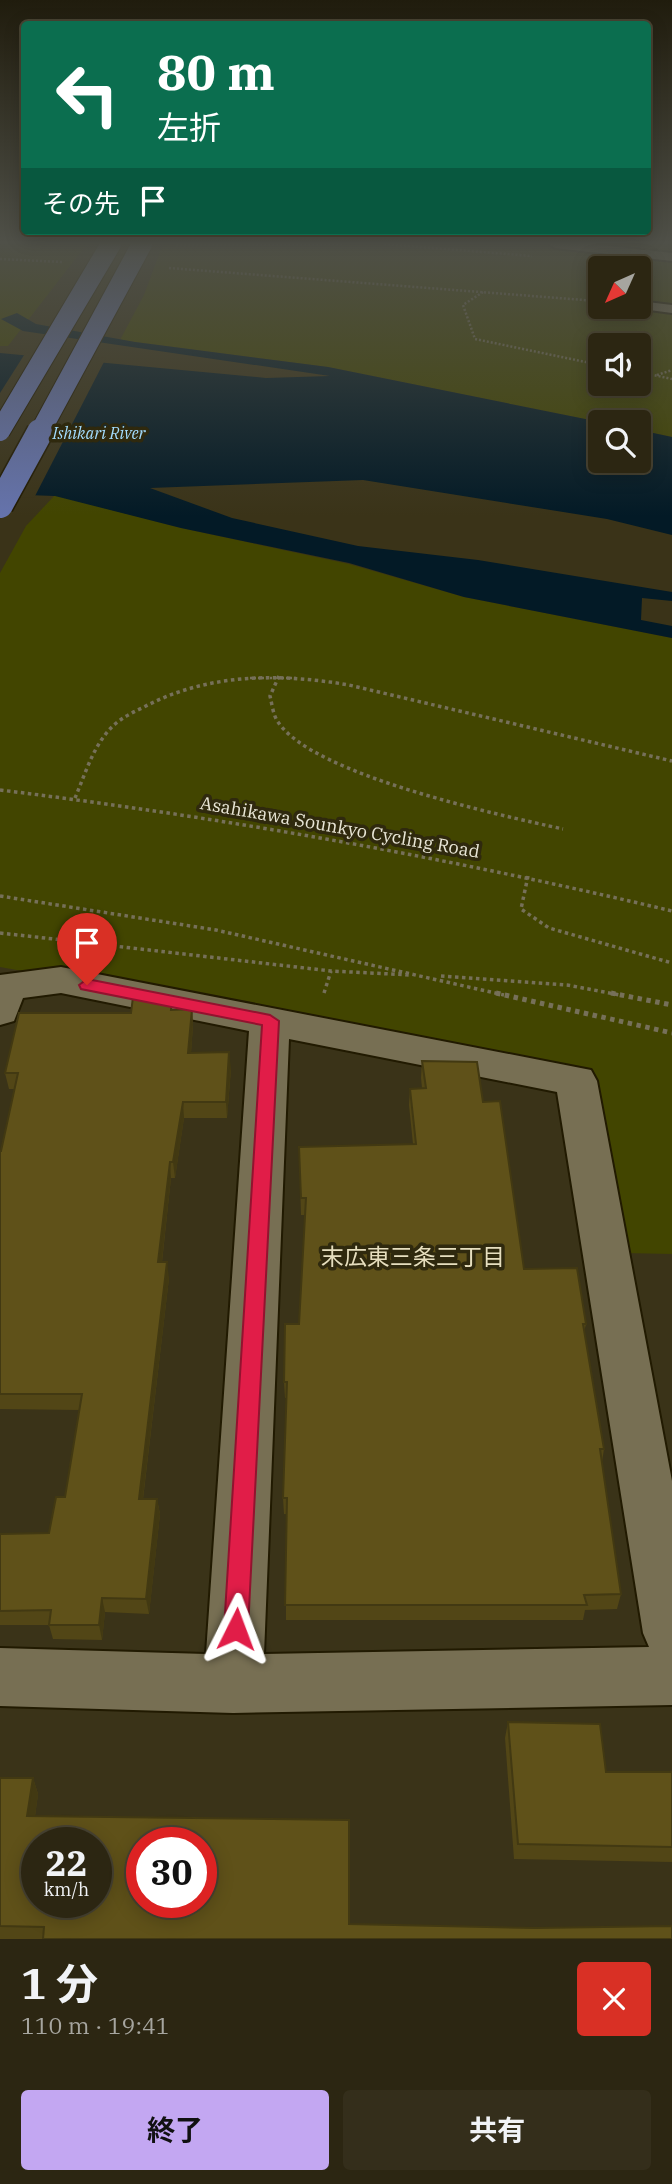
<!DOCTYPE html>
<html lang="ja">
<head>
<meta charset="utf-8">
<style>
	:root { --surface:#2c2612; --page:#342e1b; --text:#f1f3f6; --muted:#a6a59f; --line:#484332; --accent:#c3a7f2 }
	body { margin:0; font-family:"IBM Plex Serif","Noto Sans JP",serif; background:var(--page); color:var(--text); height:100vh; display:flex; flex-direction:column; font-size:26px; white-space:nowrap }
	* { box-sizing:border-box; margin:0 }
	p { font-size:23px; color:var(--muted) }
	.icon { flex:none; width:38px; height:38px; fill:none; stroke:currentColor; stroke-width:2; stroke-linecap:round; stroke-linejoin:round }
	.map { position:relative; height:1939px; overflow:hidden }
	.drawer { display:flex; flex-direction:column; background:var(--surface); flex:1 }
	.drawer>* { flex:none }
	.guide { position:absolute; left:21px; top:21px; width:630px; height:214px; border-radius:7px; box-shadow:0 4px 18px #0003,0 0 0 2px var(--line); background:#0b6e4f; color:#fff; overflow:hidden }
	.needle { width:46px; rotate:225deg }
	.controls { position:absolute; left:588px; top:256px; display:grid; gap:14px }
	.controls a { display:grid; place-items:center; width:63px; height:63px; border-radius:7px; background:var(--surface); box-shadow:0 4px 18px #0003,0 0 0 2px var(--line); font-size:35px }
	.speed { position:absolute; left:21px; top:1827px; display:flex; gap:14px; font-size:35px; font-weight:700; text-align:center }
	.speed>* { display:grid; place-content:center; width:91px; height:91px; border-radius:50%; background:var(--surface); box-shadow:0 4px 18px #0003,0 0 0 2px var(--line); line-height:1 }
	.speed small { font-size:18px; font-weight:400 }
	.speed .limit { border:10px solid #d22; background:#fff; color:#111 }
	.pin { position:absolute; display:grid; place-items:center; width:60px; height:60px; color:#fff; margin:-72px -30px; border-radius:50% 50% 50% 0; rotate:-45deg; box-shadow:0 0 7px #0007 }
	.pin .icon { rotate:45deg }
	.me { position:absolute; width:77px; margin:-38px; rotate:3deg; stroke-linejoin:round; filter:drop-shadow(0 0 5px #0008) }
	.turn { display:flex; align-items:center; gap:24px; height:147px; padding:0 21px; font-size:32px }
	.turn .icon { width:91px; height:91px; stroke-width:2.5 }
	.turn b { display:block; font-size:49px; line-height:60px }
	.then { display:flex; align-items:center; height:66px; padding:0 21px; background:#0003; gap:14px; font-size:26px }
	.round { display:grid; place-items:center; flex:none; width:74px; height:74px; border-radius:7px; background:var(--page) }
	.summary { display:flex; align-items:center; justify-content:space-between; height:119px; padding:0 21px }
	h1 { font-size:42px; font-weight:700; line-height:52px }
	.primary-button { display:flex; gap:14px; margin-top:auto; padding:14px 21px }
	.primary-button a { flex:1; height:80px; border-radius:7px; background:var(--accent); color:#111; font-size:28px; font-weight:700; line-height:80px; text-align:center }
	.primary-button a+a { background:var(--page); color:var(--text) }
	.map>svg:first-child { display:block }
</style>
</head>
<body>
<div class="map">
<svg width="672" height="1939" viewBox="0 0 672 1939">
	<rect width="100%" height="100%" fill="#3a3318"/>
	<path fill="#424500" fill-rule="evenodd" d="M 0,244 L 87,244 L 8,346 L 0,346 Z
		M 163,244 L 672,245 L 672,437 L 639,430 L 639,422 L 600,422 L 328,367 L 120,340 L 144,295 ZM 600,268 L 639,268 L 639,306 L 600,306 ZM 600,345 L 639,345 L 639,383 L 600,383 Z
		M 55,495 L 181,528 L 349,564 L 464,597 L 672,638 L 672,1254 L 623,1253 L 583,1072 L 0,967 L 0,573 L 26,526 Z"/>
	<path fill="#031a26" d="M 17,313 L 36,324 L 135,342 L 328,367 L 600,422 L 600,460 L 639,460 L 639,430 L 672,437 L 672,535 L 607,519 L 363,480 L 150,488 L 232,518 L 358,546 L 478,560 L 672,592 L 672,601 L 642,598 L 641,620 L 672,626 L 672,638 L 464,597 L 349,563 L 181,528 L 55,496 L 0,494 L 0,353 L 266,378 L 330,376 L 23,331 L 1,319 Z"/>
	<path fill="#3a3318" d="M 26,352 L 106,358 L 34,498 L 0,497 L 0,393 Z"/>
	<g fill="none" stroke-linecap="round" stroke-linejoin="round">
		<g stroke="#211a01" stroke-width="4">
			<path id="service" d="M 549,244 L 591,244 L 672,253 L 672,261 L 555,248 Z
				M 639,301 L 672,305 L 672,313 L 634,308 L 639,306 Z"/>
		</g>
		<g stroke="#211a01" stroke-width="4">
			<path id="minor" d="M 61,967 L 591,1070 L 597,1081 L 672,1481 L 672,1705 L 233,1713 L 0,1706 L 0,1648 L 206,1654 L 249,1031 L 61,993 L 23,998 L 14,1021 L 0,1025 L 0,975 ZM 289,1039 L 557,1092 L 643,1633 L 649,1647 L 264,1654 Z"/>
		</g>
		<path stroke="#767059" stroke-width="2.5" stroke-dasharray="2 2" stroke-linecap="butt" d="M 384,244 L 532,256
			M 176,245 L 343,244
			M 0,259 L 62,262
			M 169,268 L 597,301
			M 483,292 L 463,305 L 475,339 L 600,365
			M 639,372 L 672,379
			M 657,375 L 672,370
			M 250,678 L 297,678"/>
		<path stroke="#767059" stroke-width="3.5" stroke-dasharray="3.5 3.5" stroke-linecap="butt" d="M 279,676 L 270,696 C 272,704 273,715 278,722 C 313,775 499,815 563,829
			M 0,790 C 227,818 450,858 672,911
			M 75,798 C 84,777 91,753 105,735 C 115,721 129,714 144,707 C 208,673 279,673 349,685 L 672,761
			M 528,876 L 521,909 L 549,928 L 672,963
			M 0,896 L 216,930 L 504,995
			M 0,933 L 63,940
			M 71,941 L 331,971 L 411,975
			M 441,976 L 567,985 L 620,995
			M 324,993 L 331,971"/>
		<path stroke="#767059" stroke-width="5" stroke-dasharray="4.5 4.5" stroke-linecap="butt" d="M 496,993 L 672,1033
			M 611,993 L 672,1005"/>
		<use href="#service" fill="#776f53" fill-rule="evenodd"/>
		<use href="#minor" fill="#776f53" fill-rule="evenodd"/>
		<g stroke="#211a01" stroke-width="22" stroke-linecap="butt">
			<path id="primary-bridge-far1" d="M 0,431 L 111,244
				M 39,434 L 142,244"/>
		</g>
		<g stroke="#211a01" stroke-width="29" stroke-linecap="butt">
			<path id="primary-bridge" d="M 0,505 L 40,432"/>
		</g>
		<use href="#primary-bridge-far1" stroke="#6573ac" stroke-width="20"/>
		<use href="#primary-bridge" stroke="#6573ac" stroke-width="26"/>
	</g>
	<path fill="#524616" d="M 172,1002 L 172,1010 L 192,1009 L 193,1025 L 191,1053 L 231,1069 L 227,1118 L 184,1118 L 175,1178 L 171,1178 L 162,1262 L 169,1278 L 143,1499 L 157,1499 L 160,1514 L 149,1614 L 105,1612 L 102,1640 L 53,1639 L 49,1625 L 0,1625 L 0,1534 L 49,1533 L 65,1497 L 79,1410 L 0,1409 L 0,1151 L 1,1151 L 14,1089 L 9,1089 L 5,1073 L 131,1013 Z
		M 422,1061 L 483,1102 L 524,1269 L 586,1324 L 584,1332 L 604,1449 L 602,1462 L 621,1594 L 617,1609 L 585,1610 L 583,1620 L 286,1620 L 286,1514 L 284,1514 L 283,1498 L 286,1398 L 285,1398 L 284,1382 L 299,1324 L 305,1215 L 301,1215 L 299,1147 L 413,1144 L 409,1105 L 410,1089 L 422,1088 L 421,1078 Z
		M 508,1722 L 606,1772 L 672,1772 L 672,1862 L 514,1859 L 505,1738 Z
		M 0,1778 L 33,1778 L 38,1794 L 35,1816 L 349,1924 L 535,1928 L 672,1939 L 0,1939 Z"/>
	<path fill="#423912" d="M 192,1009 L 193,1025 L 190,1069 L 188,1053 Z
		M 229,1052 L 231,1069 L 227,1118 L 226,1102 Z
		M 183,1102 L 184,1118 L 175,1178 L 173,1162 Z
		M 170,1162 L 171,1178 L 160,1278 L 158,1262 Z
		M 167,1262 L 169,1278 L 141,1514 L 139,1499 Z
		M 157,1499 L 160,1514 L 149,1614 L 146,1599 Z
		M 102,1598 L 105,1612 L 102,1640 L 99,1625 Z
		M 33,1778 L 38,1794 L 33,1831 L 27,1816 Z"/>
	<path fill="#5f5119" stroke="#423912" stroke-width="2" fill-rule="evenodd" d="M 133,997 L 146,997 L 172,1002 L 171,1010 L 192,1009 L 188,1053 L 229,1052 L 226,1102 L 183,1102 L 173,1162 L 170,1162 L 158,1262 L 167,1262 L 139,1499 L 157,1499 L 146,1599 L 102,1598 L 99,1625 L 49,1625 L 51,1610 L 0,1611 L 0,1534 L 49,1533 L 56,1497 L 65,1497 L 82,1394 L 0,1394 L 0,1151 L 1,1151 L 18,1073 L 5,1073 L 19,1013 L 131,1013 Z
		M 422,1061 L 477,1062 L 483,1102 L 500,1101 L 524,1269 L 577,1268 L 586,1324 L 583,1324 L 604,1449 L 600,1449 L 621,1594 L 584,1595 L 587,1605 L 285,1605 L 287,1498 L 283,1498 L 287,1382 L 284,1382 L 285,1324 L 299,1324 L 306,1198 L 301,1198 L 299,1147 L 416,1144 L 410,1089 L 426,1088 Z
		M 508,1722 L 600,1724 L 606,1772 L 672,1772 L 672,1847 L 518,1844 Z
		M 0,1778 L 33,1778 L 27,1816 L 349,1820 L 349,1924 L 535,1928 L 672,1926 L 672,1939 L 43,1939 L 44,1927 L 0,1926 ZM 37,1843 L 96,1843 L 96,1902 L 37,1902 ZM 142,1843 L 201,1843 L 201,1902 L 142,1902 Z"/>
	<linearGradient id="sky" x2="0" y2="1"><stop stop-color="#201c0d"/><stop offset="0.47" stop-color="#4f5048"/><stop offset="1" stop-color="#4f5048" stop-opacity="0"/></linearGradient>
	<rect width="672" height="516" fill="url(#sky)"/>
	<path fill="#e11d48" stroke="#92132f" stroke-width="2" d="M 87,979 L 270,1015 L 279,1021 L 248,1629 L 245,1637 L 236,1640 L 228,1637 L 224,1629 L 262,1025 L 81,989 L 79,985 Z"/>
	<g text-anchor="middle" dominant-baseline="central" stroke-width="7" stroke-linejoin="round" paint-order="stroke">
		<g font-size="16" font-style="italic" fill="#a3dcfe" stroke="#2f290e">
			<text x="99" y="433">Ishikari River</text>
		</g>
		<g font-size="18" fill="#e9e6d6" stroke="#2f290e">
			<text transform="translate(340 827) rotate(10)">Asahikawa Sounkyo Cycling Road</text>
		</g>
		<g font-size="23" fill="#e6debe" stroke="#2f290e">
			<text x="413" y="1256">末広東三条三丁目</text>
		</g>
	</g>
</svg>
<div class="controls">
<a><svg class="needle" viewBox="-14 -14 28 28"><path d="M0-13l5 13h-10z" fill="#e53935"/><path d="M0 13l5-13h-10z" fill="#a6a59f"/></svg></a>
<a><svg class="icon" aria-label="sound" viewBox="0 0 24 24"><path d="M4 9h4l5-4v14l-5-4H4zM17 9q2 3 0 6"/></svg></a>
<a><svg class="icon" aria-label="search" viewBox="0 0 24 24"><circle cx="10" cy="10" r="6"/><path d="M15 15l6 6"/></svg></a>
</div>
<div class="speed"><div>22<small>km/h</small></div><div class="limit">30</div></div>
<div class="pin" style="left:87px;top:985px;background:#d93025"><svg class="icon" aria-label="arrive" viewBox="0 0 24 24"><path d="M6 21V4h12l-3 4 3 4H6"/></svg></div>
<svg class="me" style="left:236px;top:1629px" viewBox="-20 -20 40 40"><path d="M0-17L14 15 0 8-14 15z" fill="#e11d48" stroke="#fff" stroke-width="4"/></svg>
<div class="guide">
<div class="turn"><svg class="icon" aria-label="left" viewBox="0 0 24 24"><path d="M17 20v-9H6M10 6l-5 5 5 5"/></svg><div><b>80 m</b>左折</div></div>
<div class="then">その先<svg class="icon" aria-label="arrive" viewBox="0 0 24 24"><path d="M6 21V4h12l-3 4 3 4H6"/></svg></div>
</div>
</div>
<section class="drawer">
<div class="summary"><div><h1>1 分</h1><p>110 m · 19:41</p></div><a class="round" style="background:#d93025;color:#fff"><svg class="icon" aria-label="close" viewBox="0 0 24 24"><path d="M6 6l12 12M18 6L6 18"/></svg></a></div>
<div class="primary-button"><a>終了</a><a>共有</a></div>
</section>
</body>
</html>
